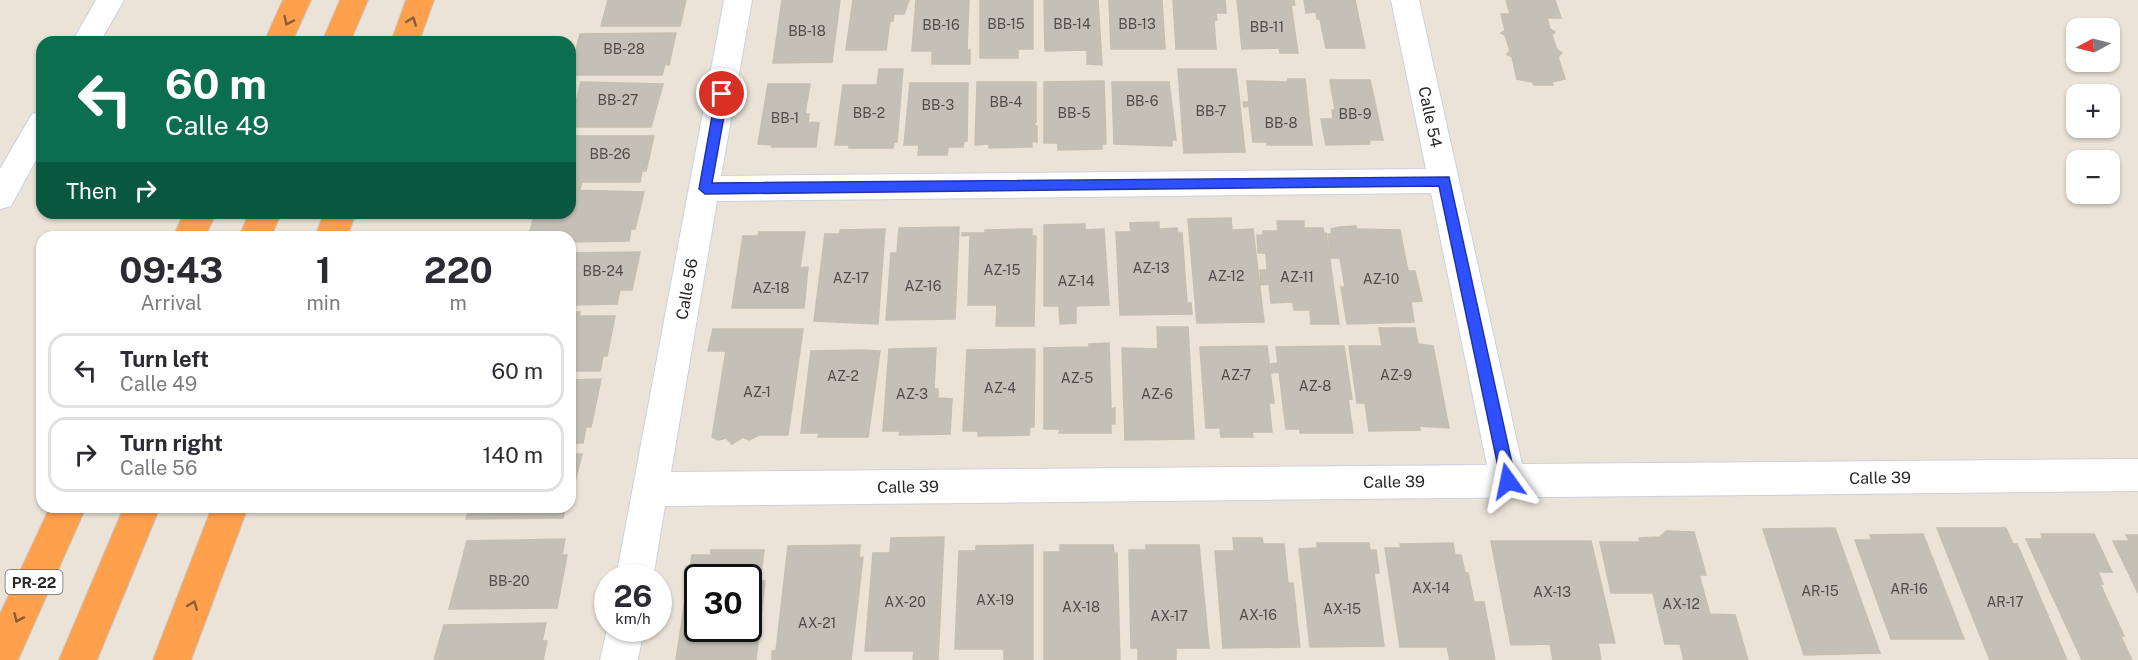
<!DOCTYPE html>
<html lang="en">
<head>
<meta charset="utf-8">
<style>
	:root { --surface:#fff; --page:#f2f2f3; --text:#2b2b33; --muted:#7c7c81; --line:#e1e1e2 }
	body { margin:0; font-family:"Public Sans",sans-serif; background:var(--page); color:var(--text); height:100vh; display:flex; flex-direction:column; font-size:22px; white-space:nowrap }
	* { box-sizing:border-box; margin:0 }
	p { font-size:20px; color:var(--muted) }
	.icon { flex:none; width:33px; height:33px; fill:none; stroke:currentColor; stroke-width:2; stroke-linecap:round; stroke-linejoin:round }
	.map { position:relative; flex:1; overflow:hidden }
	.panel { position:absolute; left:36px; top:231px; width:540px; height:282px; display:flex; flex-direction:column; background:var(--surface); border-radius:18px; box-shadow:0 2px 4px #0004 }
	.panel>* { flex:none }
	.hud { position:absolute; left:36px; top:36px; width:540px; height:183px; border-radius:18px; box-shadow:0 2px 4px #0004; background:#0b6e4f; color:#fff; overflow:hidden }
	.needle { width:39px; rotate:263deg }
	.tools { position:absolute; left:2066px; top:18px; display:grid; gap:12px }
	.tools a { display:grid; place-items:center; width:54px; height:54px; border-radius:12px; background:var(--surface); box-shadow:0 2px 4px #0004; font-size:30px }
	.speed { position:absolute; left:594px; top:564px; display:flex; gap:12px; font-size:30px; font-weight:700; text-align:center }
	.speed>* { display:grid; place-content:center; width:78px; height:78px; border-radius:50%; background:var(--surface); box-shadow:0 2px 4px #0004; line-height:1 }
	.speed small { font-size:15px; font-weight:400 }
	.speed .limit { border:3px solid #111; border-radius:9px; background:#fff; color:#111 }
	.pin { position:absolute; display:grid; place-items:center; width:51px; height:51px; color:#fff; margin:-26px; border:3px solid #fff; border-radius:50%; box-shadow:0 2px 6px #0007 }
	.me { position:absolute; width:66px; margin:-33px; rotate:348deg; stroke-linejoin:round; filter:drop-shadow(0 0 4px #0008) }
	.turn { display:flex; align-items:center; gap:21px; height:126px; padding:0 30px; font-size:27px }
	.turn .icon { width:78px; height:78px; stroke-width:2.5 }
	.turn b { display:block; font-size:42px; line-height:51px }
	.then { display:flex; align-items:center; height:57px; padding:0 30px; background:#0003; gap:12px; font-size:22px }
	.eta { display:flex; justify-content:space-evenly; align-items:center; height:102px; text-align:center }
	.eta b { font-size:36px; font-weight:700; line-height:42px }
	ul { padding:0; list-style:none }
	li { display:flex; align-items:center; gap:18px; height:75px; margin:0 12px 9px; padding:0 18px; border:3px solid var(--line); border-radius:18px }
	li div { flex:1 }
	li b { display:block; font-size:22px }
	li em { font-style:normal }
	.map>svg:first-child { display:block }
</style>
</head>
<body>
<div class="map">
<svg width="2138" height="660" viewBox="0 0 2138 660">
	<rect width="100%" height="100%" fill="#ebe3d7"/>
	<path fill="#c5c0b7" stroke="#c6bfb1" stroke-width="1.5" fill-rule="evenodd" d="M 608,0 L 686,0 L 680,26 L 601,26 Z
		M 782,0 L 840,0 L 832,62 L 773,63 Z
		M 853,0 L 909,0 L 904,14 L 894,14 L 893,21 L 890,21 L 886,50 L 846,50 Z
		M 916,0 L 969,0 L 967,50 L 970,50 L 970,64 L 932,64 L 932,51 L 912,51 Z
		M 980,0 L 1033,0 L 1033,49 L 1018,49 L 1018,58 L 980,58 Z
		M 1044,0 L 1098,0 L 1102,65 L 1087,64 L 1087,50 L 1045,51 Z
		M 1109,0 L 1162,0 L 1165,49 L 1111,49 Z
		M 1173,0 L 1225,0 L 1226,13 L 1216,13 L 1217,20 L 1214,20 L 1216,49 L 1176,49 Z
		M 1237,0 L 1294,0 L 1295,5 L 1291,5 L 1298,53 L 1280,53 L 1279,48 L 1242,49 Z
		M 1304,0 L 1355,0 L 1365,48 L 1326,48 L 1320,19 L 1317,19 L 1316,12 L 1306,13 Z
		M 1506,0 L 1555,0 L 1561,18 L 1547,18 L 1550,29 L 1555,32 L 1552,35 L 1557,50 L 1562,53 L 1558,57 L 1565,79 L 1552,82 L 1553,85 L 1534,85 L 1532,82 L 1517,79 L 1512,57 L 1507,54 L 1510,51 L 1505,35 L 1501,33 L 1505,30 L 1501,14 L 1510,14 Z
		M 676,33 L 669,65 L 665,64 L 662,75 L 570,75 L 580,34 Z
		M 879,69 L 903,69 L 897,142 L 894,142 L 893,148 L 849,148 L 849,145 L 835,145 L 843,85 L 877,85 Z
		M 1178,69 L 1236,69 L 1245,152 L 1184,153 Z
		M 1288,79 L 1305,79 L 1312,145 L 1267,145 L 1267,142 L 1253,142 L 1249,106 L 1244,107 L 1243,102 L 1249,102 L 1247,81 L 1288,82 Z
		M 1330,80 L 1370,80 L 1383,140 L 1369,140 L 1370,144 L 1326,145 L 1321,119 L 1333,119 L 1332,110 L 1335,110 Z
		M 1104,81 L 1106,144 L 1102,144 L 1102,149 L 1058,150 L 1058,143 L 1044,143 L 1044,82 Z
		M 581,82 L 663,84 L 651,127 L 570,127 Z
		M 977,82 L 1036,82 L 1036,122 L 1033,126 L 1037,126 L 1037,142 L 1032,141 L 1032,147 L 989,148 L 989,144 L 975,145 Z
		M 1112,82 L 1169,82 L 1176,140 L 1172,140 L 1172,146 L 1114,144 Z
		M 910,83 L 968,83 L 967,141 L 964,141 L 963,147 L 948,147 L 947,155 L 918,155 L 919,145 L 904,145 Z
		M 768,84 L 810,84 L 805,114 L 809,114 L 808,122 L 819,123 L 816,147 L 772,147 L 773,145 L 758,144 Z
		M 570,136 L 654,136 L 646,171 L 642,171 L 640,182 L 582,182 L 580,189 L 570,189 Z
		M 570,190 L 644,192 L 635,229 L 631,229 L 629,241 L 570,242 L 570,237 L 528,237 L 535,213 L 570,213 Z
		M 1231,218 L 1232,230 L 1253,229 L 1264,322 L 1197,323 L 1188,219 Z
		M 1277,221 L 1304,221 L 1304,228 L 1323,228 L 1324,234 L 1326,233 L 1339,324 L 1311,324 L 1310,310 L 1294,310 L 1293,302 L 1271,303 L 1269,284 L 1261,285 L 1260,270 L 1267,270 L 1266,253 L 1258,253 L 1257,235 L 1263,235 L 1263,231 L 1278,231 Z
		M 1159,222 L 1159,229 L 1177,228 L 1178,233 L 1182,233 L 1187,303 L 1191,303 L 1192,314 L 1120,315 L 1116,232 L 1131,232 L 1130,223 Z
		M 1085,224 L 1085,230 L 1104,229 L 1109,305 L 1076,306 L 1076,323 L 1060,324 L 1059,306 L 1044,306 L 1044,225 Z
		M 1356,226 L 1356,229 L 1400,230 L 1408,271 L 1415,271 L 1422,301 L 1411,302 L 1414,322 L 1347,324 L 1341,287 L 1345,287 L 1340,258 L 1331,258 L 1328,234 L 1332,234 L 1331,229 L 1339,227 Z
		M 959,227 L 955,319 L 886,320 L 891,253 L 897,253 L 899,228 Z
		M 885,229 L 878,324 L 814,321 L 825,234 L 840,234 L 840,230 Z
		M 1032,229 L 1032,236 L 1036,236 L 1034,326 L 996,326 L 997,305 L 968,305 L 970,235 L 962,236 L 962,233 L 985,233 L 985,230 Z
		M 759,232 L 805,232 L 800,268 L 808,267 L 804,308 L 732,308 L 743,236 L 758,236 Z
		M 640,252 L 632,290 L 620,290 L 617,304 L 570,305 L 570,253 Z
		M 570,312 L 580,312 L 579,316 L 615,316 L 607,356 L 603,356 L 600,371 L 570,371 Z
		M 1157,327 L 1188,327 L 1194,439 L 1125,440 L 1122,348 L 1158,349 Z
		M 1379,328 L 1415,328 L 1418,344 L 1433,346 L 1449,428 L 1419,426 L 1420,430 L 1369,431 L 1365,403 L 1357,403 L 1349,346 L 1382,346 Z
		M 713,329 L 803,329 L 788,435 L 759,435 L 749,440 L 743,437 L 732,444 L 726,438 L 718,440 L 712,437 L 726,351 L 708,351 Z
		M 1109,343 L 1111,409 L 1115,408 L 1115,424 L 1111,424 L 1111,433 L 1059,433 L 1060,429 L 1044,429 L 1044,348 L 1089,347 L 1089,344 Z
		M 1267,346 L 1274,403 L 1269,403 L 1272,432 L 1252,432 L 1253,437 L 1221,437 L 1220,428 L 1206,428 L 1200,347 Z
		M 1344,346 L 1352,399 L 1348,398 L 1353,433 L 1300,433 L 1300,429 L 1286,429 L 1279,372 L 1272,373 L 1271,364 L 1278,363 L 1276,347 Z
		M 936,348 L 934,389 L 938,389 L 938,398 L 952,399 L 950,434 L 899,435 L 900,431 L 883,431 L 889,349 Z
		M 1035,349 L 1034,427 L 1030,427 L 1029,435 L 978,436 L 978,431 L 963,431 L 967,350 Z
		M 861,350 L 880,351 L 868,437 L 818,437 L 819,433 L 801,433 L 811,351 Z
		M 601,379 L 591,427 L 586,427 L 583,443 L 570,443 L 570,380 Z
		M 570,454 L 582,454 L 570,501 Z
		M 470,507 L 565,507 L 563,518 L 466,519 Z
		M 1835,528 L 1880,653 L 1804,655 L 1763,529 Z
		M 1937,528 L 2006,528 L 2013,544 L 2017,544 L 2067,660 L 1990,660 Z
		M 1666,531 L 1694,532 L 1706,575 L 1699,575 L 1710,614 L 1735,615 L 1748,660 L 1684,660 L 1680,644 L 1665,644 L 1653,593 L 1611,593 L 1600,542 L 1640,542 L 1639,538 L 1660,537 Z
		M 1923,534 L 1964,639 L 1891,639 L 1855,540 L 1872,540 L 1870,535 Z
		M 2041,534 L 2094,534 L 2112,572 L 2098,572 L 2103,584 L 2100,584 L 2124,636 L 2121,637 L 2132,660 L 2082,660 L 2026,539 L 2043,539 Z
		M 2126,535 L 2138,535 L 2138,593 L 2113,541 L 2129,541 Z
		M 944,537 L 938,660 L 913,660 L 914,651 L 865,651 L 873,553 L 890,553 L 891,538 Z
		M 1233,538 L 1262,538 L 1263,544 L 1284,544 L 1288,583 L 1293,583 L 1300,647 L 1223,648 L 1215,551 L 1234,551 Z
		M 565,539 L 562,555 L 567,555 L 557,608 L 449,609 L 467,541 Z
		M 1491,541 L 1591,541 L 1615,643 L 1598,643 L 1601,660 L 1553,660 L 1550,644 L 1511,645 Z
		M 1317,543 L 1369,543 L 1370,550 L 1376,550 L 1379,573 L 1374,573 L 1384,646 L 1310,647 L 1299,549 L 1317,548 Z
		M 1453,543 L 1455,555 L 1461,555 L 1465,573 L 1468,573 L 1474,602 L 1484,602 L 1495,660 L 1450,660 L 1447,647 L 1400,647 L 1385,548 L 1401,548 L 1400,544 Z
		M 860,545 L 859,558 L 863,557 L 851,660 L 772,660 L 772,651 L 776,651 L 788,546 Z
		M 1033,545 L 1033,660 L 1004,660 L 1004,649 L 955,649 L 959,551 L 976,551 L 976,546 Z
		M 1060,545 L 1113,545 L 1114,553 L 1117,553 L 1120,660 L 1044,660 L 1044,552 L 1060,552 Z
		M 1146,545 L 1199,545 L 1209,648 L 1176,648 L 1176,660 L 1138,660 L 1138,648 L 1131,648 L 1129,550 L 1146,550 Z
		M 711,550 L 764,550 L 760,581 L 765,581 L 756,660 L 676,660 L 692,555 L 711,555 ZM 698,578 L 748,578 L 748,628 L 698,628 Z
		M 546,623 L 542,641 L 547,641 L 543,660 L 434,660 L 444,625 Z"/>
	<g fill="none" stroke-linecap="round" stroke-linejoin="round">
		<g stroke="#ccd0e1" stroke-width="2">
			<path id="street" d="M 96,0 L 124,0 L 100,42 L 72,42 Z
				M 724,0 L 752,0 L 721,176 L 1426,169 L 1391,0 L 1419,0 L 1522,464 L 2138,459 L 2138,491 L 665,506 L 653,578 L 616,578 ZM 1431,193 L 1487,465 L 671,472 L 717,201 Z
				M 42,111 L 42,149 L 11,206 L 0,209 L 0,169 L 32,114 Z
				M 608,625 L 608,628 L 644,628 L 638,660 L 600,660 Z"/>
		</g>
		<g stroke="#c7c7c7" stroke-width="2">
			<path id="highway" d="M 283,0 L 311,0 L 292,42 L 264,42 Z
				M 340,0 L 368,0 L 350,42 L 322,42 Z
				M 406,0 L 434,0 L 419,42 L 391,42 Z
				M 184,213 L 216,213 L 205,237 L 173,237 Z
				M 249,213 L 281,213 L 271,237 L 239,237 Z
				M 324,213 L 356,213 L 347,237 L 315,237 Z
				M 50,507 L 86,507 L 18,660 L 0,660 L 0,614 Z
				M 124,507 L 160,507 L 97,660 L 59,660 Z
				M 212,507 L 248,507 L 191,660 L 153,660 Z"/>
		</g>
		<use href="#street" fill="#fff" fill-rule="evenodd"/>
		<use href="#highway" fill="#ffa04d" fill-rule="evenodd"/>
	</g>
	<defs><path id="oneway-chevron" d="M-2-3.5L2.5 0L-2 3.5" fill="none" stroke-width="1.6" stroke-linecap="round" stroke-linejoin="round" transform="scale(1.5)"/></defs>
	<g stroke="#885d38">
		<use href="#oneway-chevron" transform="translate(288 21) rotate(115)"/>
		<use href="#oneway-chevron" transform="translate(412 21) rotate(-69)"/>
		<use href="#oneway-chevron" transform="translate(193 605) rotate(-69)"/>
		<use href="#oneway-chevron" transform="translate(18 618) rotate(114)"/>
	</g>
	<path fill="#2f50ff" stroke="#1f34a6" stroke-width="1.5" d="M 722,90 L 728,94 L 712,183 L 1449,177 L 1516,481 L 1513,486 L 1503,486 L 1501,481 L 1439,186 L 705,194 L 699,189 L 716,94 Z"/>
	<g text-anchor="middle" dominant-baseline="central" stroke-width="6" stroke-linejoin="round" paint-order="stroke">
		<g font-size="14" fill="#4e4d4b">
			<text x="1006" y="24">BB-15</text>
			<text x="1072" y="24">BB-14</text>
			<text x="1137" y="24">BB-13</text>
			<text x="941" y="25">BB-16</text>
			<text x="1267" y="27">BB-11</text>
			<text x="807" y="31">BB-18</text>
			<text x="624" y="49">BB-28</text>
			<text x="618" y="100">BB-27</text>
			<text x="1142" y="101">BB-6</text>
			<text x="1006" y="102">BB-4</text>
			<text x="938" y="105">BB-3</text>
			<text x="1211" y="111">BB-7</text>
			<text x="869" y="113">BB-2</text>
			<text x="1074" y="113">BB-5</text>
			<text x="1355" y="114">BB-9</text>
			<text x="785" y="118">BB-1</text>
			<text x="1281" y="123">BB-8</text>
			<text x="610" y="154">BB-26</text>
			<text x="1151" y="268">AZ-13</text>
			<text x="1002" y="270">AZ-15</text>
			<text x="603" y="271">BB-24</text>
			<text x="1226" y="276">AZ-12</text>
			<text x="1297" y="277">AZ-11</text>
			<text x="851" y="278">AZ-17</text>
			<text x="1381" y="279">AZ-10</text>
			<text x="1076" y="281">AZ-14</text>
			<text x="923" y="286">AZ-16</text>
			<text x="771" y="288">AZ-18</text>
			<text x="1236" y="375">AZ-7</text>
			<text x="1396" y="375">AZ-9</text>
			<text x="843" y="376">AZ-2</text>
			<text x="1077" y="378">AZ-5</text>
			<text x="1315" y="386">AZ-8</text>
			<text x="1000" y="388">AZ-4</text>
			<text x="757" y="392">AZ-1</text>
			<text x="912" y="394">AZ-3</text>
			<text x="1157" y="394">AZ-6</text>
			<text x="509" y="581">BB-20</text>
			<text x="1431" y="588">AX-14</text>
			<text x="1909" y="589">AR-16</text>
			<text x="1820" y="591">AR-15</text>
			<text x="1552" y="592">AX-13</text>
			<text x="995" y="600">AX-19</text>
			<text x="905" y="602">AX-20</text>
			<text x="2005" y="602">AR-17</text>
			<text x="1681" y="604">AX-12</text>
			<text x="1081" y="607">AX-18</text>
			<text x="1342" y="609">AX-15</text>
			<text x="1258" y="615">AX-16</text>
			<text x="1169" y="616">AX-17</text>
			<text x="817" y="623">AX-21</text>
		</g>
		<rect fill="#fff" stroke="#686868" stroke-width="1.5" x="5.5" y="570" width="57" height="24" rx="4.5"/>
		<g font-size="15" font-weight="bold" fill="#272727">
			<text x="34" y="582">PR-22</text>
		</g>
		<g font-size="16" fill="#272727" stroke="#fff">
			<text transform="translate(1430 117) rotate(78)">Calle 54</text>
			<text transform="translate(687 289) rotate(-80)">Calle 56</text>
			<text transform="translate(1880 478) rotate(-1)">Calle 39</text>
			<text transform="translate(1394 482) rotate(-1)">Calle 39</text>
			<text transform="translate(908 487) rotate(-1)">Calle 39</text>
		</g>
	</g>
</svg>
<div class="tools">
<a><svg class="needle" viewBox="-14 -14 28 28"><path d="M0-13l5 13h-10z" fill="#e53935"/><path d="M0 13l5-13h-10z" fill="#7c7c81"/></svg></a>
<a>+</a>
<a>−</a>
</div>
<div class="speed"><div>26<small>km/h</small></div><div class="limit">30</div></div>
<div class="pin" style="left:722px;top:94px;background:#d93025"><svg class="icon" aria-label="arrive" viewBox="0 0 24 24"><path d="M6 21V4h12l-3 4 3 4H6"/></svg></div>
<svg class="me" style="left:1508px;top:481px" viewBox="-20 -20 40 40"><path d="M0-17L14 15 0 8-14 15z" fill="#2f50ff" stroke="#fff" stroke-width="4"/></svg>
<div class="hud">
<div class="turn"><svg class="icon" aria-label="left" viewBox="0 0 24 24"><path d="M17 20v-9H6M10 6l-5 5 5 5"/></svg><div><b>60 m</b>Calle 49</div></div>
<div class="then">Then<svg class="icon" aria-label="right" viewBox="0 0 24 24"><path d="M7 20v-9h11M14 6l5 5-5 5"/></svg></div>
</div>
<section class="panel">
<div class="eta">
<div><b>09:43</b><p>Arrival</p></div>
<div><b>1</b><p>min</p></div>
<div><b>220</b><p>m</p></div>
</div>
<ul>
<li><svg class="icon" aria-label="left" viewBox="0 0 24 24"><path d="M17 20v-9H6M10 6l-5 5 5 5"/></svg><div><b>Turn left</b><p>Calle 49</p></div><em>60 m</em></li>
<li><svg class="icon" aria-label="right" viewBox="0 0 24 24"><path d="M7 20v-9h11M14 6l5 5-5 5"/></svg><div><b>Turn right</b><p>Calle 56</p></div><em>140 m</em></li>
</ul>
</section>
</div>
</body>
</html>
